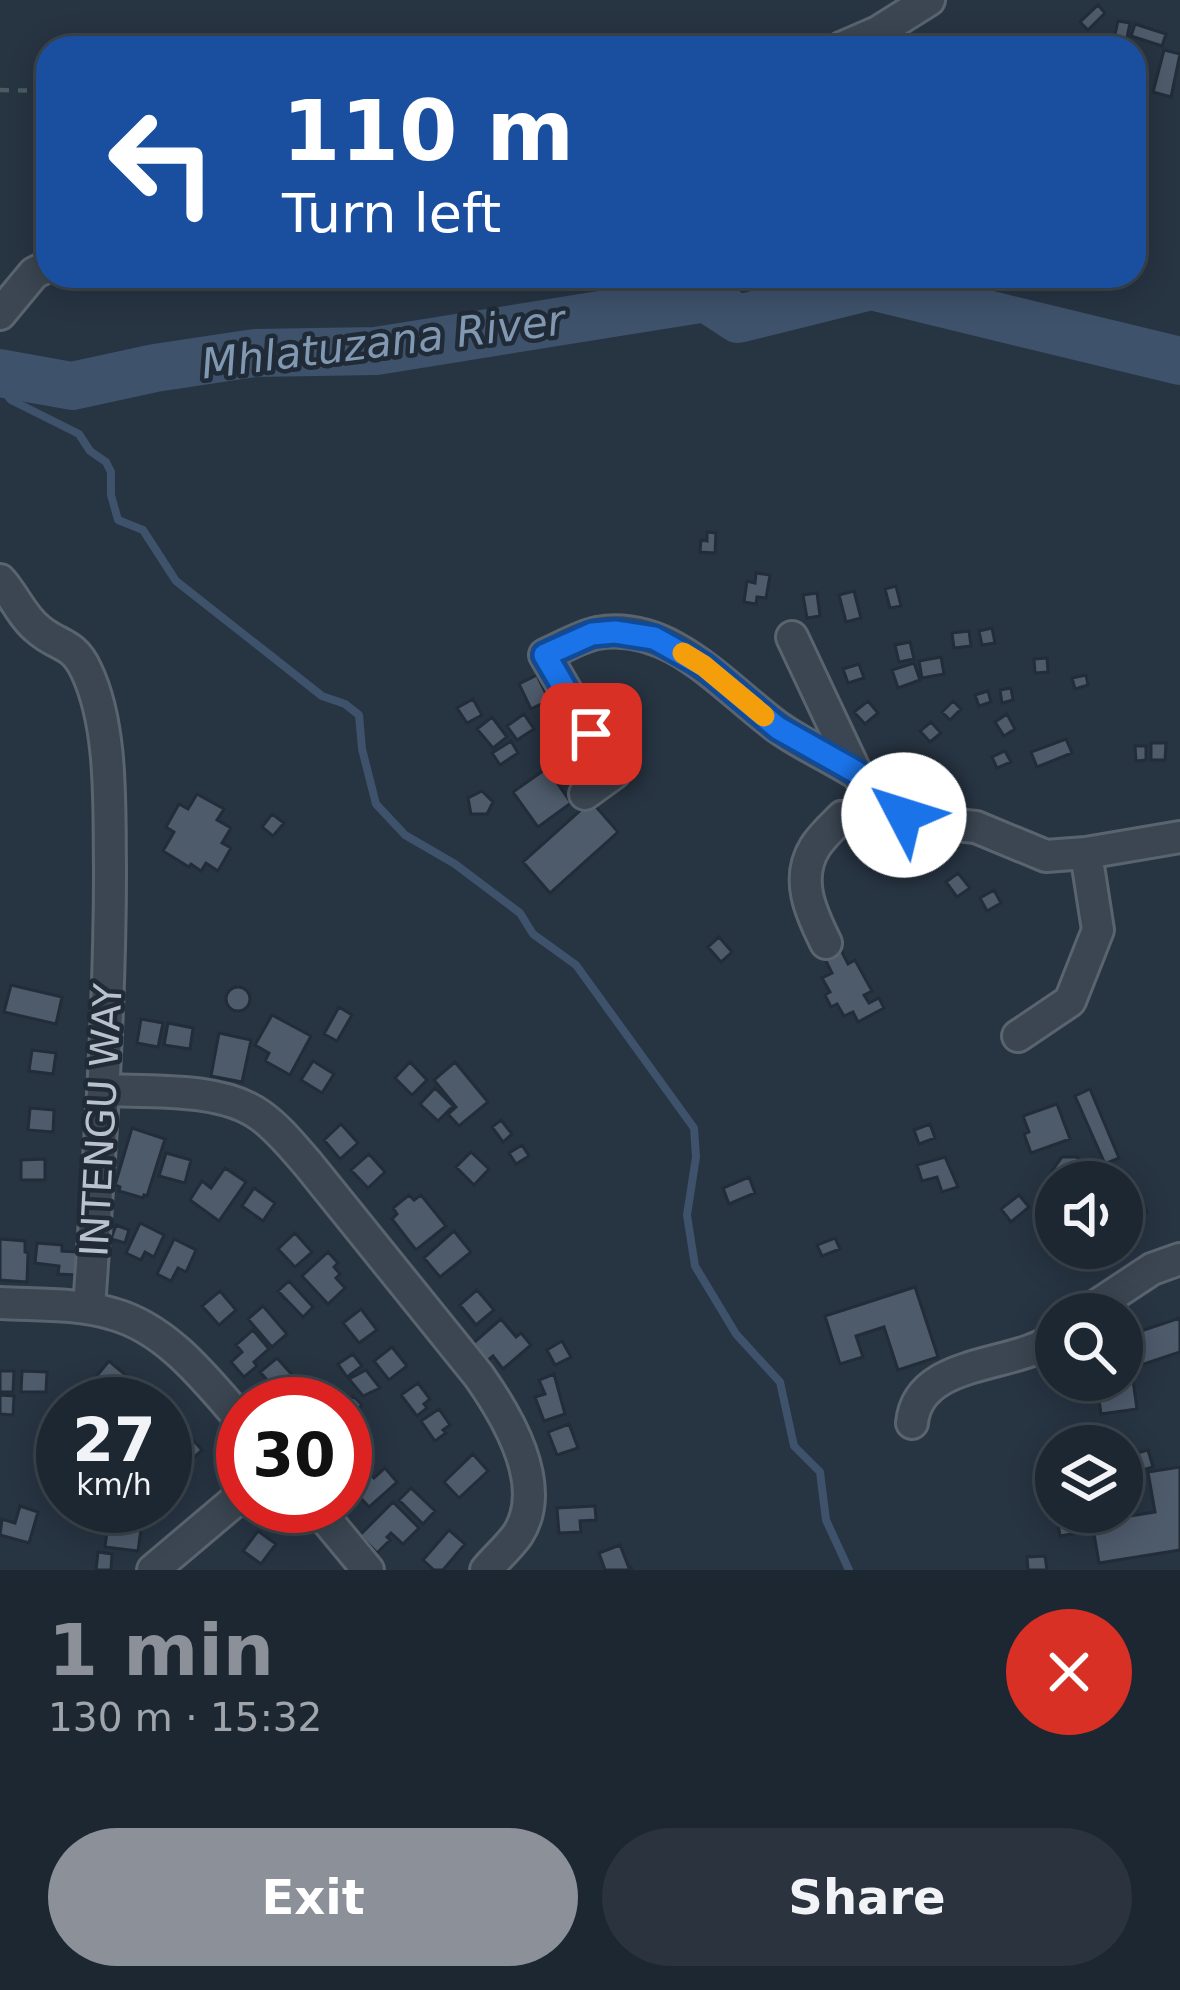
<!DOCTYPE html>
<html lang="en">
<head>
<meta charset="utf-8">
<style>
	:root { --surface:#1d2732; --page:#2a333e; --text:#f1f3f6; --muted:#a0a5ac; --line:#3b444d; --accent:#8c9099 }
	body { margin:0; font-family:"DejaVu Sans",sans-serif; background:var(--page); color:var(--text); height:100vh; display:flex; flex-direction:column; font-size:45px; white-space:nowrap }
	* { box-sizing:border-box; margin:0 }
	p { font-size:39px; color:var(--muted) }
	.icon { flex:none; width:66px; height:66px; fill:none; stroke:currentColor; stroke-width:2; stroke-linecap:round; stroke-linejoin:round }
	.map { position:relative; height:1570px; overflow:hidden }
	.sheet { display:flex; flex-direction:column; background:var(--surface); flex:1 }
	.sheet>* { flex:none }
	.top-card { position:absolute; left:36px; top:36px; width:1110px; height:252px; border-radius:36px; box-shadow:0 6px 30px #0003,0 0 0 3px var(--line); background:#1a4fa0; color:#fff; overflow:hidden }
	.controls { position:absolute; left:1035px; top:1161px; display:grid; gap:24px }
	.controls a { display:grid; place-items:center; width:108px; height:108px; border-radius:50%; background:var(--surface); box-shadow:0 6px 30px #0003,0 0 0 3px var(--line); font-size:60px }
	.speed { position:absolute; left:36px; top:1377px; display:flex; gap:24px; font-size:60px; font-weight:700; text-align:center }
	.speed>* { display:grid; place-content:center; width:156px; height:156px; border-radius:50%; background:var(--surface); box-shadow:0 6px 30px #0003,0 0 0 3px var(--line); line-height:1 }
	.speed small { font-size:30px; font-weight:400 }
	.speed .limit { border:18px solid #d22; background:#fff; color:#111 }
	.pin { position:absolute; display:grid; place-items:center; width:102px; height:102px; color:#fff; margin:-51px; border-radius:24px; box-shadow:0 6px 18px #0006 }
	.me { position:absolute; width:132px; margin:-66px; rotate:310deg; stroke-linejoin:round; filter:drop-shadow(0 0 9px #0008) }
	.turn { display:flex; align-items:center; gap:42px; height:252px; padding:0 48px; font-size:54px }
	.turn .icon { width:156px; height:156px; stroke-width:2.5 }
	.turn b { display:block; font-size:84px; line-height:102px }
	.round { display:grid; place-items:center; flex:none; width:126px; height:126px; border-radius:63px; background:var(--page) }
	.headline { display:flex; align-items:center; justify-content:space-between; height:204px; padding:0 48px }
	h1 { font-size:72px; font-weight:600; line-height:90px; color:var(--accent) }
	.primary-button { display:flex; gap:24px; margin-top:auto; padding:24px 48px }
	.primary-button a { flex:1; height:138px; border-radius:72px; background:var(--accent); color:#fff; font-size:48px; font-weight:600; line-height:138px; text-align:center }
	.primary-button a+a { background:var(--page); color:var(--text) }
	.map>svg:first-child { display:block }
</style>
</head>
<body>
<div class="map">
<svg width="1180" height="1570" viewBox="0 0 1180 1570">
	<rect width="100%" height="100%" fill="#273442"/>
	<g fill="none" stroke-linecap="round" stroke-linejoin="round">
		<path stroke="#3e526b" stroke-width="8" d="M 0,387 L 11,400 L 79,434 L 90,451 L 106,462 L 111,472 L 111,495 L 118,520 L 143,530 L 176,581 L 322,696 L 345,704 L 359,715 L 362,749 L 376,804 L 405,835 L 455,864 L 520,913 L 533,934 L 576,965 L 694,1128 L 696,1157 L 687,1215 L 695,1266 L 736,1334 L 780,1382 L 794,1446 L 820,1472 L 826,1520 L 849,1570"/>
		<path stroke="#3e526b" stroke-width="48" d="M 0,373 L 72,386 L 155,368 L 255,353 L 376,351 L 706,298 L 738,319 L 871,286 L 1180,361"/>
	</g>
	<path fill="#4e5b6b" stroke="#222d39" stroke-width="3" d="M 1098,5 L 1105,13 L 1088,30 L 1080,22 Z
		M 1118,21 L 1130,23 L 1126,42 L 1114,39 Z
		M 1135,24 L 1166,34 L 1162,46 L 1131,36 Z
		M 1164,50 L 1180,54 L 1171,97 L 1153,92 Z
		M 707,532 L 716,533 L 715,553 L 700,552 L 701,540 L 707,541 Z
		M 756,573 L 770,575 L 766,598 L 757,597 L 756,604 L 744,602 L 747,581 L 755,583 Z
		M 896,586 L 901,606 L 890,608 L 885,589 Z
		M 854,591 L 861,618 L 846,622 L 839,595 Z
		M 817,593 L 820,616 L 807,618 L 803,595 Z
		M 992,628 L 995,643 L 982,645 L 979,631 Z
		M 969,631 L 971,646 L 954,648 L 952,633 Z
		M 910,642 L 914,659 L 899,662 L 895,645 Z
		M 941,657 L 944,674 L 922,678 L 919,661 Z
		M 1047,658 L 1048,672 L 1035,673 L 1034,659 Z
		M 914,663 L 920,680 L 898,688 L 892,670 Z
		M 859,664 L 864,678 L 848,683 L 843,669 Z
		M 537,675 L 549,700 L 531,709 L 519,684 Z
		M 1086,675 L 1088,685 L 1075,689 L 1072,678 Z
		M 1011,688 L 1013,700 L 1002,703 L 1000,690 Z
		M 622,689 L 637,722 L 619,729 L 605,696 Z
		M 988,691 L 991,702 L 979,706 L 975,695 Z
		M 473,699 L 482,715 L 467,723 L 457,708 Z
		M 868,701 L 878,713 L 865,724 L 854,712 Z
		M 953,701 L 961,709 L 950,720 L 942,712 Z
		M 524,714 L 534,729 L 517,740 L 507,726 Z
		M 1007,714 L 1015,729 L 1004,736 L 995,722 Z
		M 492,717 L 507,737 L 493,748 L 477,729 Z
		M 931,722 L 941,733 L 930,742 L 920,731 Z
		M 1066,739 L 1072,753 L 1037,767 L 1031,752 Z
		M 511,741 L 518,753 L 500,765 L 492,753 Z
		M 1151,743 L 1166,743 L 1165,760 L 1151,760 Z
		M 1135,746 L 1146,746 L 1146,760 L 1136,761 Z
		M 1005,751 L 1011,762 L 997,768 L 992,757 Z
		M 547,768 L 571,803 L 538,827 L 513,792 Z
		M 482,791 L 493,802 L 487,814 L 471,814 L 468,798 Z
		M 197,794 L 224,809 L 217,820 L 231,828 L 222,843 L 231,848 L 218,871 L 206,863 L 201,871 L 191,864 L 189,867 L 163,851 L 174,832 L 166,827 L 179,804 L 188,809 Z
		M 591,801 L 618,832 L 550,893 L 523,862 Z
		M 272,814 L 284,823 L 273,836 L 262,827 Z
		M 958,873 L 970,888 L 957,897 L 946,882 Z
		M 994,890 L 1001,903 L 987,911 L 980,898 Z
		M 719,937 L 732,952 L 721,962 L 708,947 Z
		M 840,948 L 848,964 L 855,960 L 872,991 L 864,995 L 869,1003 L 879,998 L 884,1008 L 858,1022 L 853,1012 L 844,1016 L 837,1004 L 831,1007 L 825,995 L 830,992 L 822,978 L 832,973 L 824,957 Z
		M 11,985 L 62,997 L 56,1024 L 4,1012 Z
		M226 999a12 12 0 1 1 24 0a12 12 0 1 1-24 0Z
		M 339,1007 L 352,1015 L 337,1041 L 324,1034 Z
		M 272,1015 L 311,1036 L 290,1075 L 265,1061 L 269,1053 L 255,1045 Z
		M 141,1019 L 163,1023 L 158,1047 L 137,1043 Z
		M 168,1023 L 193,1028 L 190,1049 L 164,1045 Z
		M 219,1033 L 251,1040 L 242,1082 L 211,1076 Z
		M 32,1050 L 56,1053 L 53,1074 L 29,1071 Z
		M 313,1061 L 334,1074 L 322,1093 L 301,1080 Z
		M 410,1062 L 427,1080 L 412,1095 L 395,1078 Z
		M 455,1062 L 488,1102 L 459,1126 L 448,1114 L 456,1107 L 434,1080 Z
		M 435,1088 L 453,1106 L 438,1121 L 420,1104 Z
		M 1090,1089 L 1119,1158 L 1105,1164 L 1075,1096 Z
		M 1057,1104 L 1070,1139 L 1031,1153 L 1024,1134 L 1029,1132 L 1023,1116 Z
		M 30,1108 L 54,1110 L 53,1132 L 28,1130 Z
		M 501,1120 L 512,1134 L 503,1142 L 492,1127 Z
		M 341,1124 L 358,1143 L 340,1159 L 324,1140 Z
		M 930,1124 L 935,1138 L 919,1144 L 914,1130 Z
		M 132,1128 L 165,1139 L 147,1196 L 144,1195 L 143,1198 L 119,1191 L 120,1187 L 115,1185 Z
		M 522,1145 L 529,1156 L 516,1164 L 509,1153 Z
		M 471,1152 L 489,1169 L 474,1185 L 456,1167 Z
		M 166,1153 L 191,1160 L 185,1183 L 159,1176 Z
		M 369,1154 L 385,1172 L 368,1188 L 351,1170 Z
		M 945,1157 L 958,1187 L 942,1192 L 937,1177 L 922,1181 L 917,1165 Z
		M 1062,1157 L 1077,1157 L 1086,1172 L 1083,1182 L 1056,1182 L 1052,1171 Z
		M 45,1159 L 45,1180 L 21,1180 L 21,1160 Z
		M 225,1168 L 246,1182 L 219,1221 L 190,1200 L 202,1181 L 211,1188 Z
		M 749,1177 L 755,1193 L 729,1204 L 723,1188 Z
		M 254,1188 L 275,1203 L 263,1221 L 242,1206 Z
		M 409,1195 L 414,1200 L 421,1195 L 446,1226 L 416,1250 L 392,1219 L 397,1214 L 393,1208 Z
		M 1019,1195 L 1029,1207 L 1011,1222 L 1001,1209 Z
		M 1141,1197 L 1147,1212 L 1131,1219 L 1125,1204 Z
		M 140,1223 L 164,1235 L 154,1257 L 145,1252 L 141,1260 L 126,1253 Z
		M 116,1225 L 129,1230 L 125,1243 L 111,1239 Z
		M 454,1231 L 471,1252 L 440,1277 L 424,1258 Z
		M 295,1233 L 312,1252 L 295,1267 L 278,1249 Z
		M 835,1238 L 840,1249 L 822,1256 L 817,1245 Z
		M 0,1239 L 25,1241 L 25,1252 L 28,1253 L 27,1282 L 0,1280 Z
		M 174,1239 L 196,1250 L 186,1272 L 178,1268 L 171,1281 L 157,1274 Z
		M 37,1243 L 62,1245 L 62,1251 L 78,1252 L 76,1275 L 58,1274 L 59,1266 L 35,1263 Z
		M 328,1252 L 338,1263 L 334,1267 L 340,1274 L 336,1278 L 345,1288 L 328,1304 L 302,1276 Z
		M 289,1281 L 313,1307 L 303,1317 L 278,1291 Z
		M 915,1287 L 938,1357 L 898,1370 L 884,1327 L 856,1336 L 863,1357 L 840,1364 L 825,1316 Z
		M 477,1290 L 494,1310 L 476,1325 L 460,1305 Z
		M 220,1291 L 236,1310 L 219,1325 L 202,1306 Z
		M 263,1306 L 287,1334 L 272,1347 L 248,1319 Z
		M 361,1309 L 377,1330 L 359,1343 L 343,1323 Z
		M 1180,1318 L 1180,1352 L 1138,1366 L 1133,1350 L 1140,1347 L 1135,1333 Z
		M 501,1319 L 516,1337 L 521,1333 L 531,1345 L 503,1369 L 493,1356 L 485,1363 L 470,1346 Z
		M 253,1330 L 269,1349 L 254,1362 L 257,1366 L 244,1377 L 231,1362 L 242,1352 L 236,1345 Z
		M 562,1341 L 571,1357 L 555,1365 L 547,1350 Z
		M 392,1347 L 407,1366 L 389,1380 L 374,1361 Z
		M 353,1354 L 362,1366 L 347,1377 L 338,1364 Z
		M 277,1358 L 294,1377 L 277,1391 L 260,1372 Z
		M 109,1361 L 128,1377 L 113,1394 L 95,1378 Z
		M 366,1370 L 380,1388 L 363,1396 L 349,1379 Z
		M 0,1371 L 14,1371 L 13,1392 L 0,1392 Z
		M 22,1371 L 47,1372 L 46,1392 L 21,1392 Z
		M 554,1374 L 565,1414 L 544,1421 L 535,1397 L 545,1394 L 539,1380 Z
		M 1133,1380 L 1137,1409 L 1101,1414 L 1099,1400 L 1108,1399 L 1105,1383 Z
		M 418,1383 L 430,1399 L 424,1404 L 427,1408 L 417,1416 L 401,1395 Z
		M 0,1395 L 14,1396 L 13,1415 L 0,1414 Z
		M 353,1396 L 362,1405 L 352,1414 L 345,1404 Z
		M 439,1409 L 450,1425 L 443,1430 L 446,1433 L 435,1441 L 421,1421 Z
		M 569,1424 L 578,1448 L 557,1455 L 548,1432 Z
		M 185,1431 L 202,1450 L 185,1465 L 168,1447 Z
		M 1148,1450 L 1153,1467 L 1122,1476 L 1122,1457 Z
		M 473,1454 L 488,1471 L 459,1498 L 444,1482 Z
		M 1180,1467 L 1180,1550 L 1099,1563 L 1092,1522 L 1155,1512 L 1148,1472 Z
		M 385,1468 L 397,1482 L 369,1507 L 356,1493 L 353,1495 L 347,1490 L 345,1492 L 345,1480 L 353,1472 L 361,1480 L 369,1473 L 374,1478 Z
		M 411,1488 L 435,1511 L 423,1524 L 399,1500 Z
		M 393,1502 L 419,1528 L 403,1544 L 391,1533 L 387,1537 L 390,1540 L 377,1553 L 360,1535 Z
		M 20,1506 L 38,1512 L 29,1543 L 0,1535 L 2,1519 L 15,1523 Z
		M 126,1506 L 144,1507 L 138,1551 L 105,1547 L 110,1509 L 125,1511 Z
		M 595,1506 L 596,1520 L 580,1521 L 581,1532 L 559,1533 L 557,1508 Z
		M 1056,1512 L 1075,1512 L 1077,1533 L 1060,1536 Z
		M 449,1530 L 465,1544 L 443,1570 L 434,1570 L 423,1560 Z
		M 258,1531 L 276,1544 L 261,1564 L 243,1551 Z
		M 620,1545 L 629,1568 L 631,1567 L 632,1570 L 605,1570 L 599,1553 Z
		M 98,1552 L 112,1554 L 111,1570 L 96,1570 Z
		M 1045,1556 L 1047,1570 L 1028,1570 L 1027,1557 Z"/>
	<g fill="none" stroke-linecap="round" stroke-linejoin="round">
		<g stroke="#5a646f" stroke-width="36">
			<path id="street" d="M 841,48 L 878,32 L 929,0
				M 0,314 L 34,273 L 48,266
				M 0,580 C 14,595 22,617 39,630 C 59,647 73,642 86,670 C 113,726 109,808 110,869 C 110,1016 99,1162 89,1308
				M 792,637 L 856,773 L 878,797 L 904,815 L 933,827 L 956,825 L 976,827 L 1046,856 L 1086,853 L 1180,837
				M 585,794 L 614,773 L 545,655 C 561,648 579,637 597,633 C 669,620 723,686 775,725 C 799,743 829,756 856,773
				M 826,943 C 811,913 795,879 815,847 C 822,836 833,826 842,817 L 884,830 L 927,828
				M 1018,1036 L 1070,1001 L 1098,930 L 1086,853
				M 104,1090 C 150,1092 223,1087 261,1116 C 279,1129 293,1147 308,1164 L 479,1376 C 507,1416 549,1485 518,1534 C 509,1547 496,1558 486,1570
				M 0,1303 C 37,1305 77,1303 113,1314 C 168,1329 207,1381 243,1422
				M 1084,1314 L 1152,1269 L 1180,1259
				M 912,1423 C 918,1357 1017,1369 1056,1337
				M 315,1506 L 368,1570
				M 153,1570 L 243,1494"/>
		</g>
		<path stroke="#485e60" stroke-width="4.5" stroke-dasharray="9 9" stroke-linecap="butt" d="M 0,90 L 48,91"/>
		<use href="#street" stroke="#3b4652" stroke-width="30"/>
	</g>
	<g fill="none" stroke-linecap="round" stroke-linejoin="round">
		<g stroke="#114b97" stroke-width="30">
			<path id="route" d="M 591,734 L 545,655 L 592,634 L 615,632 L 654,638 L 704,666 L 778,728 L 856,772 L 878,797 L 904,815"/>
		</g>
		<use href="#route" stroke="#1a73e8" stroke-width="21"/>
		<path stroke="#f59e0b" stroke-width="21" d="M 683,653 L 704,666 L 764,716"/>
	</g>
	<g text-anchor="middle" dominant-baseline="central" stroke-width="9" stroke-linejoin="round" paint-order="stroke">
		<g font-size="39" fill="#b9c1cc" stroke="#202b37">
			<text transform="translate(101 1120) rotate(-87)">INTENGU WAY</text>
		</g>
		<g font-size="42" font-style="italic" fill="#8198b2" stroke="#202b37">
			<text transform="translate(383 342) rotate(-7)">Mhlatuzana River</text>
		</g>
	</g>
</svg>
<div class="controls">
<a><svg class="icon" aria-label="sound" viewBox="0 0 24 24"><path d="M4 9h4l5-4v14l-5-4H4zM17 9q2 3 0 6"/></svg></a>
<a><svg class="icon" aria-label="search" viewBox="0 0 24 24"><circle cx="10" cy="10" r="6"/><path d="M15 15l6 6"/></svg></a>
<a><svg class="icon" aria-label="layers" viewBox="0 0 24 24"><path d="M12 4l9 5-9 5-9-5zM3 14l9 5 9-5"/></svg></a>
</div>
<div class="speed"><div>27<small>km/h</small></div><div class="limit">30</div></div>
<div class="pin" style="left:591px;top:734px;background:#d93025"><svg class="icon" aria-label="arrive" viewBox="0 0 24 24"><path d="M6 21V4h12l-3 4 3 4H6"/></svg></div>
<svg class="me" style="left:904px;top:815px" viewBox="-20 -20 40 40"><circle r="19" fill="#fff"/><path d="M0-13L10 11 0 6-10 11z" fill="#1a73e8"/></svg>
<div class="top-card">
<div class="turn"><svg class="icon" aria-label="left" viewBox="0 0 24 24"><path d="M17 20v-9H6M10 6l-5 5 5 5"/></svg><div><b>110 m</b>Turn left</div></div>
</div>
</div>
<section class="sheet">
<div class="headline"><div><h1>1 min</h1><p>130 m · 15:32</p></div><a class="round" style="background:#d93025;color:#fff"><svg class="icon" aria-label="close" viewBox="0 0 24 24"><path d="M6 6l12 12M18 6L6 18"/></svg></a></div>
<div class="primary-button"><a>Exit</a><a>Share</a></div>
</section>
</body>
</html>
